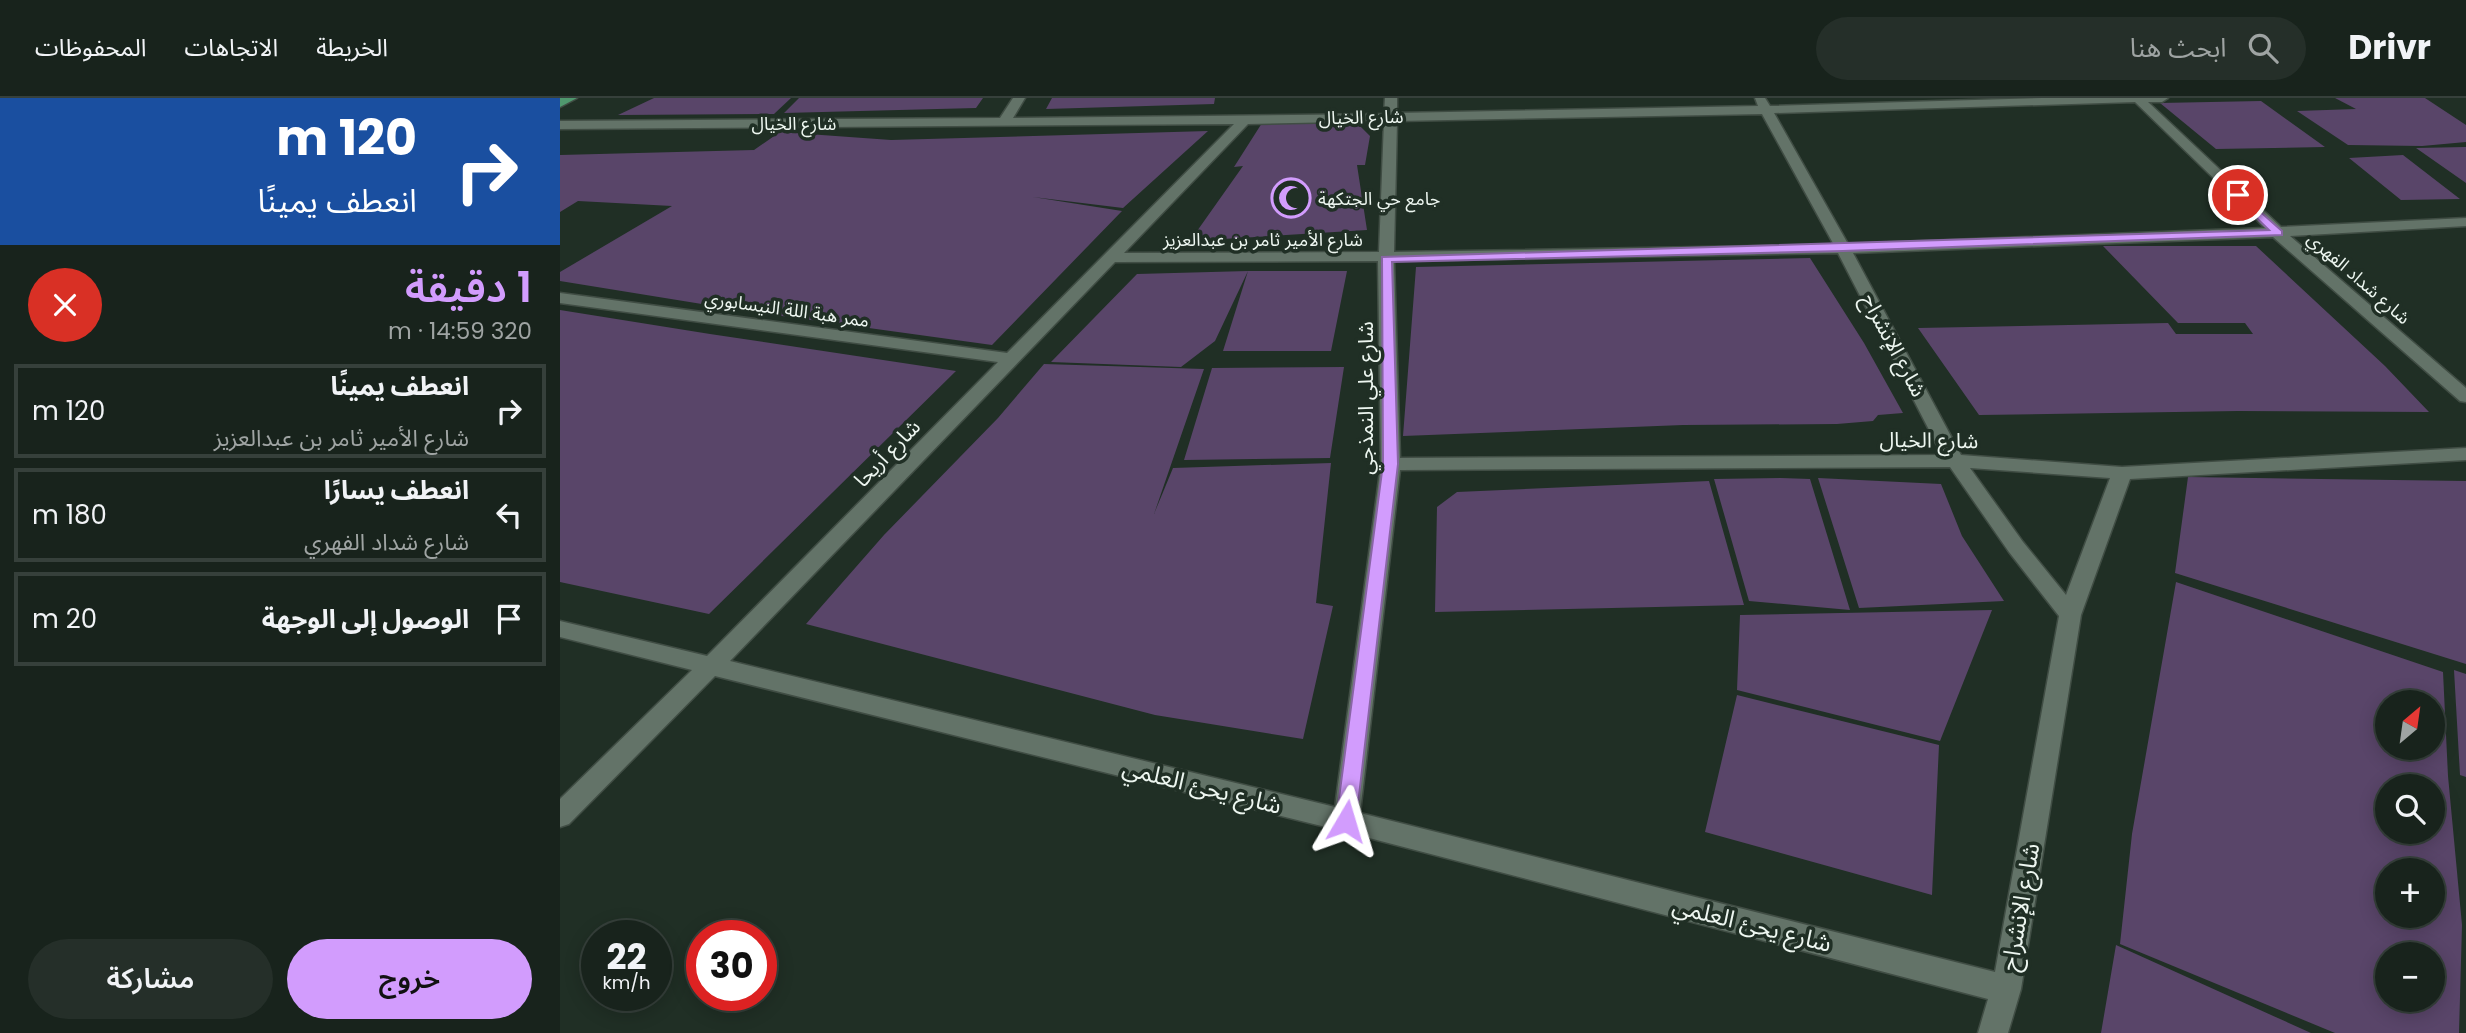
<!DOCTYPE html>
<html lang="ar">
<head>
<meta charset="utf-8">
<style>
	:root { --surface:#18231c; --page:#252f29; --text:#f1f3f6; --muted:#9fa4a3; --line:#36403b; --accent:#d29cfd }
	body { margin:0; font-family:Poppins,"Noto Sans Arabic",sans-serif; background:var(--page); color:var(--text); direction:rtl; height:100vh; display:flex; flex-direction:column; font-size:26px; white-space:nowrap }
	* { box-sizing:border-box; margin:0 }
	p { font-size:23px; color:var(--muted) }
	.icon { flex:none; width:38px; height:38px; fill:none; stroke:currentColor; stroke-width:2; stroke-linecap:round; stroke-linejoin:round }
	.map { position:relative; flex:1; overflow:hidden; direction:ltr }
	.panel { display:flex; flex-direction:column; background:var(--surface); width:560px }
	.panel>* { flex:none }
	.banner { background:#1a4fa0; color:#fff; overflow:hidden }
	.needle { width:46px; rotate:29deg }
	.fabs { position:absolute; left:1815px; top:592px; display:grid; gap:14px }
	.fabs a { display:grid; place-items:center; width:70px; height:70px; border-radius:50%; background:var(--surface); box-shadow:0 4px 18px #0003,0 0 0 2px var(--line); font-size:35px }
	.speed { position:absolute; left:21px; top:822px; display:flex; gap:14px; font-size:35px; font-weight:700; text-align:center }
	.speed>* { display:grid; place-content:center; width:91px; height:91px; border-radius:50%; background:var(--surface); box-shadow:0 4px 18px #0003,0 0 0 2px var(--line); line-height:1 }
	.speed small { font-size:18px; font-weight:400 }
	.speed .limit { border:10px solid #d22; background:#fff; color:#111 }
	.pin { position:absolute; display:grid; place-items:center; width:60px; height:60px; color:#fff; margin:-30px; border:4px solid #fff; border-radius:50%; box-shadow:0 2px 7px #0007 }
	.me { position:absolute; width:77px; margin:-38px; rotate:7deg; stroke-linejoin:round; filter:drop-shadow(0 0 5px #0008) }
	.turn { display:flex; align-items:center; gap:24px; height:147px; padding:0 28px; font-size:32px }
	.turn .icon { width:91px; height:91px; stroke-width:2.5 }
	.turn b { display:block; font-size:49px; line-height:60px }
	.round { display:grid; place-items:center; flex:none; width:74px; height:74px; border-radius:37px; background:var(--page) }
	.head { display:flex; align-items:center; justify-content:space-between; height:119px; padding:0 28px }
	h1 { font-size:42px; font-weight:600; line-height:52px; color:var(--accent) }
	.primary-button { display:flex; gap:14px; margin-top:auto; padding:14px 28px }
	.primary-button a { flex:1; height:80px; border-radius:42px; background:var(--accent); color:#111; font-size:28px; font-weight:600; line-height:80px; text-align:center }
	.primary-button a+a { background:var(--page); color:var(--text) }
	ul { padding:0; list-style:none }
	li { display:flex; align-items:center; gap:21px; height:94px; margin:0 14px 10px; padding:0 14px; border:4px solid var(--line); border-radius:0px }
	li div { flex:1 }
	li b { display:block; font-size:26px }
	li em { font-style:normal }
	header { display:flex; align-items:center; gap:42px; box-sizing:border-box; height:98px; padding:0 35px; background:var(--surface); border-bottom:2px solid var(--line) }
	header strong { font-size:33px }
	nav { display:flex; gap:38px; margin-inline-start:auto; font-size:24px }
	.search { width:490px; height:63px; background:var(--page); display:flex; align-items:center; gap:18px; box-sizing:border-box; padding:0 24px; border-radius:38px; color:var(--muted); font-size:26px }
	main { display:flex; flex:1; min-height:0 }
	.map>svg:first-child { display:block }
</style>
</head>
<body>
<header>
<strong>Drivr</strong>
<div class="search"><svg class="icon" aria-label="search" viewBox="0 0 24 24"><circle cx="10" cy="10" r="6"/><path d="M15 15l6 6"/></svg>ابحث هنا</div>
<nav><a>الخريطة</a><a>الاتجاهات</a><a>المحفوظات</a></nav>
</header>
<main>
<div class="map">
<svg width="1906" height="935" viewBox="0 0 1906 935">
	<rect width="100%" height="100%" fill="#202f25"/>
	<path fill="#594569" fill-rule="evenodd" d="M 94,0 L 231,0 L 214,16 L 58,17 Z
		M 239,0 L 423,0 L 416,10 L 224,15 Z
		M 492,0 L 655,0 L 654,6 L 486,11 Z
		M 1775,0 L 1865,0 L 1906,27 L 1906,44 L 1862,48 L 1788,47 L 1737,13 L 1796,11 Z
		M 1701,3 L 1765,49 L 1656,51 L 1600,5 Z
		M 702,25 L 797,25 L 810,38 L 805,67 L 797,67 L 807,132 L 630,143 L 683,68 L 674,69 Z
		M 648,33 L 563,110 L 473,99 L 562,113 L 432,247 L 185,213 L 0,183 L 0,174 L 112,108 L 18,103 L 0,114 L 0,57 L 194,52 L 220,34 L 331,42 Z
		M 1906,49 L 1906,85 L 1856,50 Z
		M 1843,57 L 1900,101 L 1841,102 L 1789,60 Z
		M 1543,148 L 1696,148 L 1825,268 L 1869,314 L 1678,313 L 1419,317 L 1358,230 L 1608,225 L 1616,236 L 1693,236 L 1685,225 L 1618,225 Z
		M 1250,160 L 1304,245 L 1343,315 L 1318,317 L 1313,323 L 1277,326 L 1123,327 L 843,338 L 856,169 Z
		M 688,173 L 787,173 L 771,253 L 663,253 Z
		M 688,173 L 655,243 L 621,269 L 491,264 L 577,176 Z
		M 0,212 L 150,236 L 396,273 L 149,516 L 0,484 Z
		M 484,266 L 644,271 L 594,416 L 613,370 L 771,365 L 756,505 L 773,508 L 743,641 L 595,617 L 246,526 L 324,437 L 438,320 Z
		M 784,269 L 770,360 L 624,362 L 652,270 Z
		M 1628,379 L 1906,383 L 1906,566 L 1615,475 Z
		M 1221,380 L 1250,381 L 1290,512 L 1189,503 L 1154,381 Z
		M 1258,380 L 1381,386 L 1402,438 L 1444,503 L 1299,510 Z
		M 1149,383 L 1184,507 L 875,514 L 877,409 L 897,394 Z
		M 1616,484 L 1883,574 L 1888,678 L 1902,827 L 1899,935 L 1775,935 L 1560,846 L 1572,736 ZM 1827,604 L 1872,604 L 1872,649 L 1827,649 ZM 1827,688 L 1872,688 L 1872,733 L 1827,733 ZM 1827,772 L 1872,772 L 1872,817 L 1827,817 ZM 1827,856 L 1872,856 L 1872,901 L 1827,901 Z
		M 1432,512 L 1380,643 L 1177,592 L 1180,517 Z
		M 1894,572 L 1906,576 L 1906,679 L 1900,677 Z
		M 1177,597 L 1379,647 L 1372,797 L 1145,734 Z
		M 1556,847 L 1751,935 L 1541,935 Z"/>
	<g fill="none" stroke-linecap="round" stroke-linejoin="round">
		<g stroke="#404d44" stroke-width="3">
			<path id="minor" d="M 453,0 L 465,0 L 453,20 L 824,16 L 825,0 L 837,0 L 837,15 L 1198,8 L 1195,0 L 1205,0 L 1210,8 L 1482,0 L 1608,0 L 1602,4 L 1588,4 L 1721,129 L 1906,120 L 1906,128 L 1730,138 L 1906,290 L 1906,304 L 1900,303 L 1713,139 L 1293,155 L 1401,357 L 1562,369 L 1906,350 L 1906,362 L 1570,381 L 1521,517 L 1461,891 L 1448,935 L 1418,935 L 1428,901 L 786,734 L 155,578 L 9,726 L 0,729 L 0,701 L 132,572 L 0,539 L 0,523 L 147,558 L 438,264 L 0,205 L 0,195 L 447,255 L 674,26 L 0,31 L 0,23 L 440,20 ZM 1575,4 L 1705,130 L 1288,146 L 1214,15 ZM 1202,16 L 1274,147 L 834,154 L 837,23 ZM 824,23 L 819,154 L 564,155 L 688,26 ZM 1278,155 L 1382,357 L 840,360 L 834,163 ZM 818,163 L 821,366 L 775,709 L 170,563 L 555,164 ZM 1390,369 L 1449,454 L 1499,518 L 1435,874 L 800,715 L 840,372 ZM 1410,370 L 1550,380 L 1506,497 L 1463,444 Z"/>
		</g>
		<g stroke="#404d44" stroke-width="3">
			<path id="major" d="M 0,0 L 17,0 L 0,9 Z"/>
		</g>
		<use href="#minor" fill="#637368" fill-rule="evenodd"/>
		<use href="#major" fill="#4f986e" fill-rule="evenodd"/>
	</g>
	<path fill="#d29cfd" stroke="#8865a4" stroke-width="2" d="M 1678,94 L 1722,133 L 1722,137 L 1283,153 L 832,164 L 838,366 L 796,723 L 793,729 L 786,731 L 779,729 L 776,723 L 823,366 L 822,159 L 1709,132 L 1675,99 L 1673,97 Z"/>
	<defs>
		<g id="mosque-ring" transform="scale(2.0125)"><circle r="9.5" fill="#202f25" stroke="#d29cfd" stroke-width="1.5"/><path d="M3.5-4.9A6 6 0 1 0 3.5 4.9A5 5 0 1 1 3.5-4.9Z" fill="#d29cfd"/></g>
	</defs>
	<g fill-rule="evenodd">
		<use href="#mosque-ring" x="731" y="100"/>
	</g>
	<g text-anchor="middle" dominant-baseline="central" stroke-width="7" stroke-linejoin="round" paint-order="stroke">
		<g font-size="18" fill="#edf6f0" stroke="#202f25">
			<text transform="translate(801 19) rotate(-1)">شارع الخيال</text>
			<text x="234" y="25">شارع الخيال</text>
			<text x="703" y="141">شارع الأمير ثامر بن عبدالعزيز</text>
			<text transform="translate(1799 180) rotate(41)">شارع شداد الفهري</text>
			<text transform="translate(227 211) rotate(8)">ممر هبة اللة النيسابوري</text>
		</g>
		<g font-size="18" fill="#edf6f0" stroke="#202f25" text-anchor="start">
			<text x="758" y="100">جامع حي الجتكهة</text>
		</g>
		<g font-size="21" fill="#edf6f0" stroke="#202f25">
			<text transform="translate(1334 247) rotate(62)">شارع الإنشراح</text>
			<text transform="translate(805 300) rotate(-90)">شارع علي النمذجي</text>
			<text transform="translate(1369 342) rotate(1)">شارع الخيال</text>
			<text transform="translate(327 355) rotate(-46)">شارع أريحا</text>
		</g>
		<g font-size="24" fill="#edf6f0" stroke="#202f25">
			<text transform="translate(642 688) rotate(14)">شارع يحئ العلمي</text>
			<text transform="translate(1460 809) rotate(-80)">شارع الإنشراح</text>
			<text transform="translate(1192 826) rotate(14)">شارع يحئ العلمي</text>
		</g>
	</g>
</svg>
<div class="fabs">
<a><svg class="needle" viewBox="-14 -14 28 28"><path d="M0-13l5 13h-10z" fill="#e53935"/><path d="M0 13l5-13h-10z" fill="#9fa4a3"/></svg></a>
<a><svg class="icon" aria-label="search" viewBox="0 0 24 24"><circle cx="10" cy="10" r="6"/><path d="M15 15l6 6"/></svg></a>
<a>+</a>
<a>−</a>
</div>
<div class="speed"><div>22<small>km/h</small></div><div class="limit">30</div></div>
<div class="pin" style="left:1678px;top:97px;background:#d93025"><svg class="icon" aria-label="arrive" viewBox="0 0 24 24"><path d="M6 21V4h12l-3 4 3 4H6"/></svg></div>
<svg class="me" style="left:786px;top:723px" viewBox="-20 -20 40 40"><path d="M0-17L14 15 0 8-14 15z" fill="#d29cfd" stroke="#fff" stroke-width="4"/></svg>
</div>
<section class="panel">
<div class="banner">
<div class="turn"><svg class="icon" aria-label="right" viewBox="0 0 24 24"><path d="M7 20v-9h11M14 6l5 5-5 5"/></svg><div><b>120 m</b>انعطف يمينًا</div></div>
</div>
<div class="head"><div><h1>1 دقيقة</h1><p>320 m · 14:59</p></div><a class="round" style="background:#d93025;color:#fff"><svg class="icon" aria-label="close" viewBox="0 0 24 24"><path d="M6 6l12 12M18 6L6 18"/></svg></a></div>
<ul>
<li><svg class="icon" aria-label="right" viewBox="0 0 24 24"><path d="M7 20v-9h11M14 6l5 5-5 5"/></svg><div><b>انعطف يمينًا</b><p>شارع الأمير ثامر بن عبدالعزيز</p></div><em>120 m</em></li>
<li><svg class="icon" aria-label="left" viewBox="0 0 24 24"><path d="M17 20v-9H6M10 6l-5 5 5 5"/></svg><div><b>انعطف يسارًا</b><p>شارع شداد الفهري</p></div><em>180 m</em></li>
<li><svg class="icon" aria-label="arrive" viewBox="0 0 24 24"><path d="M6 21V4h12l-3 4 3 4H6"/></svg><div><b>الوصول إلى الوجهة</b></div><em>20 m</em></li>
</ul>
<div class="primary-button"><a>خروج</a><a>مشاركة</a></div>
</section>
</main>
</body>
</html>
